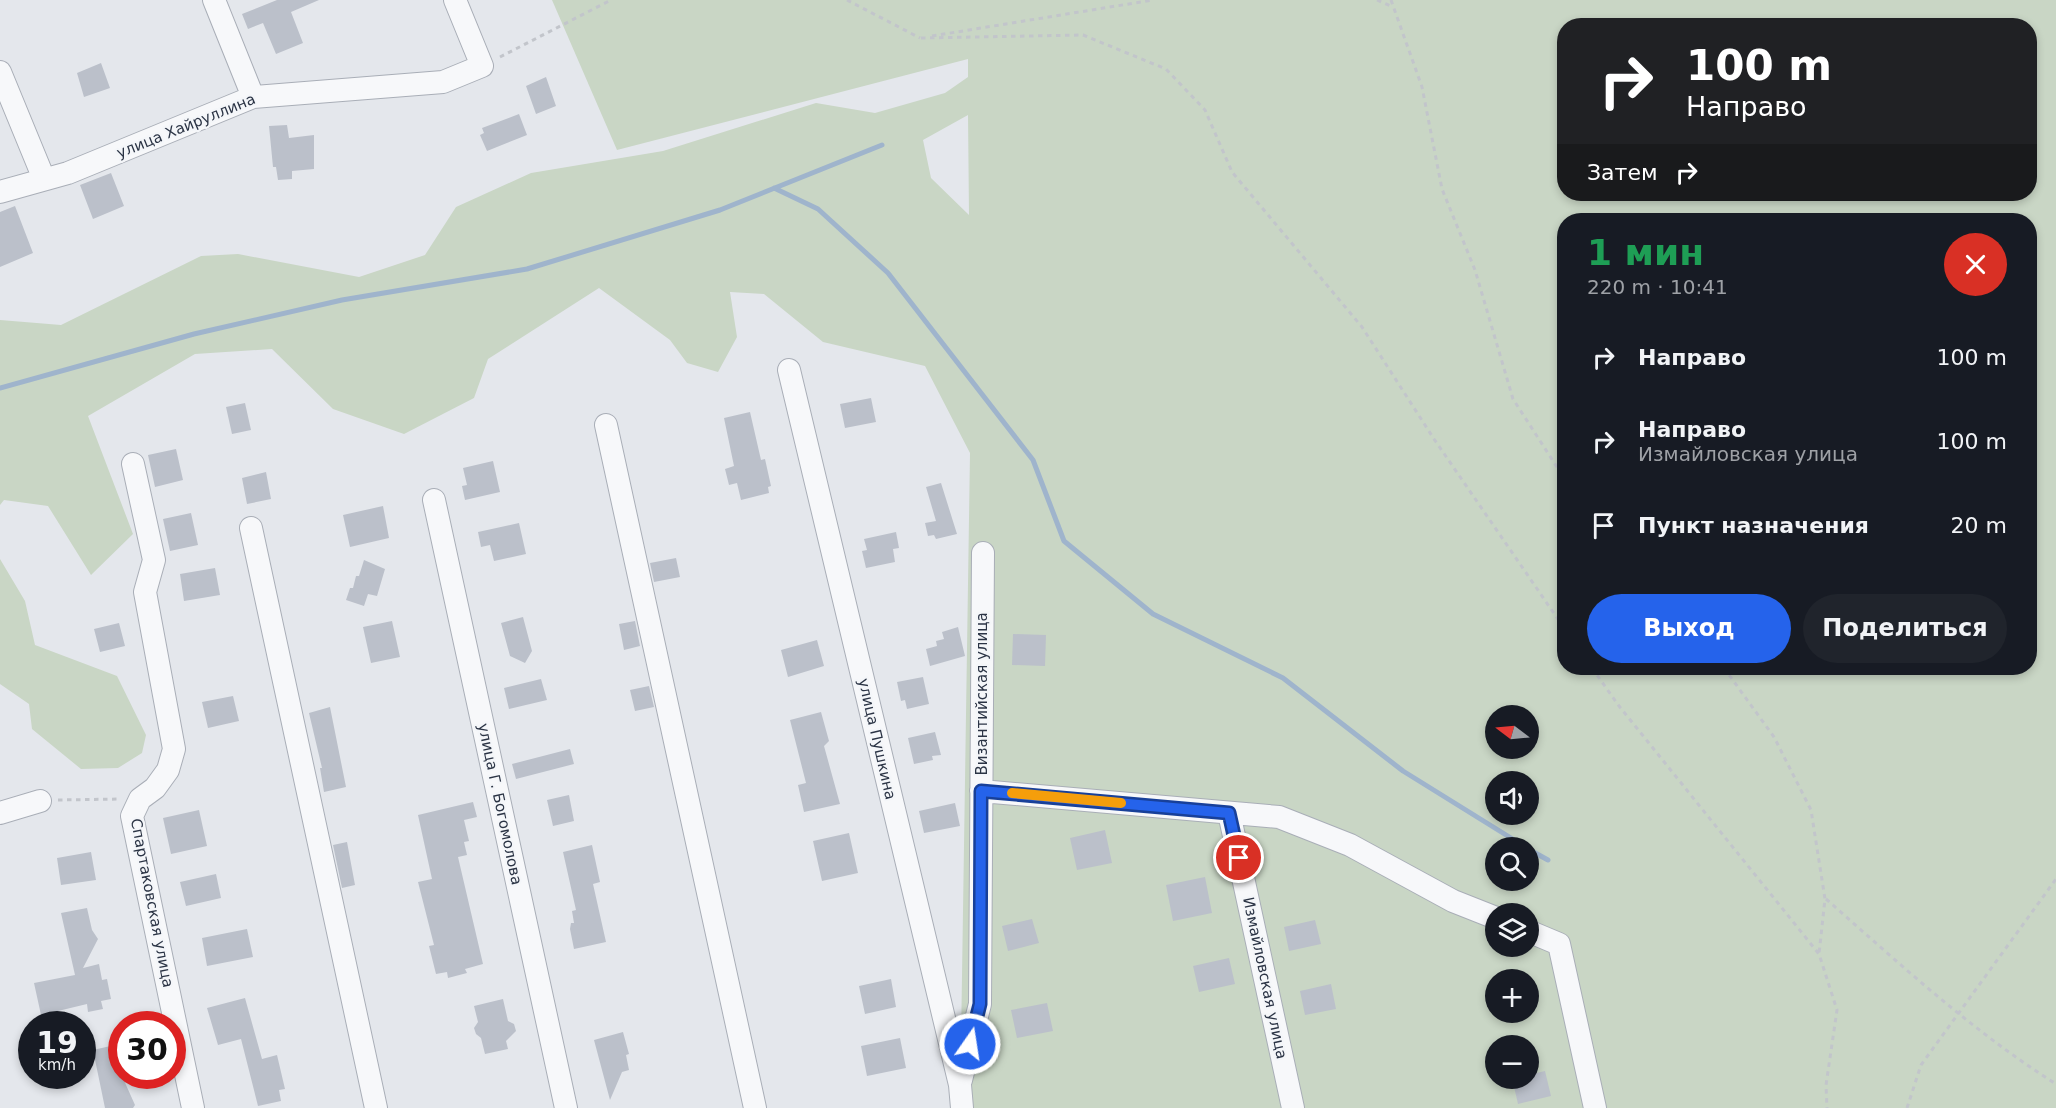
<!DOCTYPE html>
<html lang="ru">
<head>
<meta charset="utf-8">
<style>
	:root { --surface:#171b24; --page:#20242c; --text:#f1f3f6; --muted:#9ea1a6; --accent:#2563eb }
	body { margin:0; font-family:"DejaVu Sans",sans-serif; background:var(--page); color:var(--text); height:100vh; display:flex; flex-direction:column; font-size:22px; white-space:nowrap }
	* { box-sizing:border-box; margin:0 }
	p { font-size:20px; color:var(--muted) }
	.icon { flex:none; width:33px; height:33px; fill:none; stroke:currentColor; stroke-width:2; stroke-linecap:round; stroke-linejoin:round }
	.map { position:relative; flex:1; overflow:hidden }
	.sheet { position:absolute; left:1557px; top:213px; width:480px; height:462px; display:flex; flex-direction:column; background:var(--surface); border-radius:24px; box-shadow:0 3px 9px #0003 }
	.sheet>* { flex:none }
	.banner { position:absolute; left:1557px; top:18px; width:480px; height:183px; border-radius:24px; box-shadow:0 3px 9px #0003; background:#202124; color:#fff; overflow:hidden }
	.needle { width:39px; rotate:286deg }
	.controls { position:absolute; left:1485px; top:705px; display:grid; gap:12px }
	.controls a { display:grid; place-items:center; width:54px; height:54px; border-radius:50%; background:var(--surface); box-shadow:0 3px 9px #0003; font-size:30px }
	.speed { position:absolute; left:18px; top:1011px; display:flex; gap:12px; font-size:30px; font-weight:700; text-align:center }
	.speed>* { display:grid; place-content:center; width:78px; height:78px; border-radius:50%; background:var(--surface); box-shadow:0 3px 9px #0003; line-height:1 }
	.speed small { font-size:15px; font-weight:400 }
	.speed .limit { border:9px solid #d22; background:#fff; color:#111 }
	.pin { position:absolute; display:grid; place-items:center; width:51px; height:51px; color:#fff; margin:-26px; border:3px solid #fff; border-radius:50%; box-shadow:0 2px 6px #0007 }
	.me { position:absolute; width:66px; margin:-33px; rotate:13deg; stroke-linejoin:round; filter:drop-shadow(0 0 4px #0008) }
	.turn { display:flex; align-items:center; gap:21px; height:126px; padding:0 30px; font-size:27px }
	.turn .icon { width:78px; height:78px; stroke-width:2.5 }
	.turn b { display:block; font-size:42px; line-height:51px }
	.then { display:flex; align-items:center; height:57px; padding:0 30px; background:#0003; gap:12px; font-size:22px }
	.round { display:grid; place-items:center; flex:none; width:63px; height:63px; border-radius:32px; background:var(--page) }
	.head { display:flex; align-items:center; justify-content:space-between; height:102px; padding:0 30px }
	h1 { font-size:36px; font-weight:600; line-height:45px; color:#1e9e55 }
	.cta { display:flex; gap:12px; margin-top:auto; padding:12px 30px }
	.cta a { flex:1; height:69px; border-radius:36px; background:var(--accent); color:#fff; font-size:24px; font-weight:600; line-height:69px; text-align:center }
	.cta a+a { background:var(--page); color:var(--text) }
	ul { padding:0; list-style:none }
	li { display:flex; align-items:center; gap:18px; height:84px; padding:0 30px }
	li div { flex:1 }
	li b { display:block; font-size:22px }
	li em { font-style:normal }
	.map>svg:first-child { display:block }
</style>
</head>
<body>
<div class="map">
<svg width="2056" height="1108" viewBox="0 0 2056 1108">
	<rect width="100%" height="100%" fill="#e4e7ec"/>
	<path fill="#c9d6c5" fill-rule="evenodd" d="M 552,0 L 2056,0 L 2056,1108 L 960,1108 L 970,453 L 925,366 L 823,342 L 764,294 L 730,292 L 737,337 L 718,372 L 687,363 L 670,340 L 599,288 L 488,359 L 474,398 L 404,434 L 333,409 L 272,349 L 195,354 L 88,416 L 133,534 L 91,575 L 48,506 L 4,500 L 0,505 L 0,320 L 61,325 L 201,256 L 238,254 L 359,277 L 425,255 L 456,207 L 531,173 L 663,151 L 816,103 L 875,113 L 945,93 L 968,77 L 968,59 L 617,150 ZM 1564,26 L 2030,26 L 2030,194 L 1564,194 ZM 968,115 L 969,215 L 931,178 L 923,140 ZM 1564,220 L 2030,220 L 2030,668 L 1564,668 ZM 1496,716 L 1528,716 L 1528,748 L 1496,748 ZM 1496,782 L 1528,782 L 1528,814 L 1496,814 ZM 1496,848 L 1528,848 L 1528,880 L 1496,880 ZM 1496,914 L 1528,914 L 1528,946 L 1496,946 ZM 1496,980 L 1528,980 L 1528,1012 L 1496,1012 ZM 1496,1046 L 1528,1046 L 1528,1078 L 1496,1078 Z
		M 0,559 L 25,601 L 35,645 L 117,676 L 146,735 L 142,753 L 118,768 L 81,769 L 32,729 L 29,704 L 0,684 Z"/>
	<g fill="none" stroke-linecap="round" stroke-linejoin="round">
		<path stroke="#9fb4cc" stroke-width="5" d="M 774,188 L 818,209 L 888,273 L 1033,460 L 1064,541 L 1153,614 L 1283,678 L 1403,771 L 1527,848
			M 0,388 L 194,334 L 342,300 L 527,269 L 720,210 L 882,145
			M 1528,849 L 1548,860"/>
	</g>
	<path fill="#bbc0ca" d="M 277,0 L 319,0 L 291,12 L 303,43 L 276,54 L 263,23 L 248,29 L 242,14 Z
		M 101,63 L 110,88 L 84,97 L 77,73 Z
		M 546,77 L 556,106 L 536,114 L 526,86 Z
		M 519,114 L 527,135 L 487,151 L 480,135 L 484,133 L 482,128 Z
		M 287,125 L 289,138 L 314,135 L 314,169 L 292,171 L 292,179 L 278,180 L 276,167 L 273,167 L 269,126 Z
		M 111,173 L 124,206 L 93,219 L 80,185 Z
		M 15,206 L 33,253 L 0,267 L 0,212 Z
		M 871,398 L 876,422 L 845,428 L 840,404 Z
		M 245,403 L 251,430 L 232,434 L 226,407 Z
		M 750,412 L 761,460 L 765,459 L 771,486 L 768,487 L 769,493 L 741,500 L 737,483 L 729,485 L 725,469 L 734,466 L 724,418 Z
		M 176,449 L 183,480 L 155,487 L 148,455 Z
		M 493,461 L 500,492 L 465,500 L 462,486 L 467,485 L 463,468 Z
		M 266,472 L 271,499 L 247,504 L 242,478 Z
		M 941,483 L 957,534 L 936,539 L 934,535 L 928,536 L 925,523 L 936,521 L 926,487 Z
		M 383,506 L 389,538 L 350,547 L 343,515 Z
		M 191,513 L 198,545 L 170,551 L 163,519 Z
		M 519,523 L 526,554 L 494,561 L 490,545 L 481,547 L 478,532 Z
		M 896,532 L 899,548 L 893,549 L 895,562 L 866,568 L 862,551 L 867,550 L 864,539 Z
		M 676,558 L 680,577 L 654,582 L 650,563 Z
		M 364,560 L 385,569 L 377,596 L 368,594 L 364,606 L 346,600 L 350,588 L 353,588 L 356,576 L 359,576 Z
		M 215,568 L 220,595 L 184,601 L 180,574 Z
		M 523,617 L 532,651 L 525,663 L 510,656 L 501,623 Z
		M 392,621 L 400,657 L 371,663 L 363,627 Z
		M 635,621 L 640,646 L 624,650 L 619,624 Z
		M 119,623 L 125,646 L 100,652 L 94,629 Z
		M 958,627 L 965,656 L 930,666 L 926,649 L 937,646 L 936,641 L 944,639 L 942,632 Z
		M 1013,634 L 1046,635 L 1045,666 L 1012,665 Z
		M 817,640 L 824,666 L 788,677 L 781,650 Z
		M 923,677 L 929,704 L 907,709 L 905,700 L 901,701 L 897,682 Z
		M 541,679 L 547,700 L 509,709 L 504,688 Z
		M 649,686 L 654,707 L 635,711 L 630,690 Z
		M 233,696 L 239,721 L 208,728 L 202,702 Z
		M 330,707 L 346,787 L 324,792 L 320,768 L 322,768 L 309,713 Z
		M 821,712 L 829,741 L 824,746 L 840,804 L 804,812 L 798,785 L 806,783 L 790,720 Z
		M 935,732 L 941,755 L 932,756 L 933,760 L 914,764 L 908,738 Z
		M 570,749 L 574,764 L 516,779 L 512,764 Z
		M 569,795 L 574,821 L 553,826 L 547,800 Z
		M 473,802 L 477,817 L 464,820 L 469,841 L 464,842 L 467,855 L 458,857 L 483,964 L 465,969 L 467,973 L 448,978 L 447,972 L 436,974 L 429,946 L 434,945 L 418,882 L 432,879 L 418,815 Z
		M 955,803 L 960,826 L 924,833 L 919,811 Z
		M 199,810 L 207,846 L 171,854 L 163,818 Z
		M 1105,830 L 1112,863 L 1077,870 L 1070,838 Z
		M 849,833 L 858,873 L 822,881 L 813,841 Z
		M 347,842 L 355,885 L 342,888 L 333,845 Z
		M 592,845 L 600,882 L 593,884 L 606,942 L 574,949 L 570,929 L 571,923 L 574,923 L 572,911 L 576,910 L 563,852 Z
		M 91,852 L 96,880 L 61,885 L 57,858 Z
		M 216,874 L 221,898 L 186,906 L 180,882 Z
		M 1205,877 L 1212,913 L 1173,921 L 1166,885 Z
		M 87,908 L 92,930 L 98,939 L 83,968 L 99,964 L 102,980 L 107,979 L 111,999 L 101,1001 L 103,1009 L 88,1012 L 87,1004 L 58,1011 L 61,1024 L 43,1024 L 34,983 L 75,975 L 61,913 Z
		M 1032,919 L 1039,943 L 1008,951 L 1002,926 Z
		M 1315,920 L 1321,944 L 1289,951 L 1284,927 Z
		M 247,929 L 253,957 L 207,966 L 202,938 Z
		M 1229,958 L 1235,984 L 1199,992 L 1193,966 Z
		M 891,979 L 896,1007 L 865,1014 L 859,986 Z
		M 1331,984 L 1336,1009 L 1305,1015 L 1300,991 Z
		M 245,998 L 262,1059 L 277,1055 L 285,1089 L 279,1090 L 281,1101 L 258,1106 L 241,1039 L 218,1045 L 207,1008 Z
		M 503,999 L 508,1021 L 514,1024 L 516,1031 L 506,1041 L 508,1049 L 485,1054 L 481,1038 L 476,1034 L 474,1028 L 478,1022 L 474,1006 Z
		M 1047,1003 L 1053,1031 L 1017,1038 L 1011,1010 Z
		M 623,1032 L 629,1054 L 626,1055 L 629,1070 L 622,1072 L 610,1100 L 594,1040 Z
		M 900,1038 L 906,1068 L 867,1076 L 861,1046 Z
		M 115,1045 L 117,1052 L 122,1051 L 122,1076 L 135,1105 L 133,1108 L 105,1108 L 93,1050 Z
		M 1545,1071 L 1551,1096 L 1518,1104 L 1512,1078 L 1528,1078 L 1528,1075 Z"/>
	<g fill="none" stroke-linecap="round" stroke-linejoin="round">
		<g stroke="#a9aeb7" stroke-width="24">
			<path id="minor" d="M 214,0 L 253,97
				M 0,72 L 44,179
				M 0,192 L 68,173 L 253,97 L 443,82 L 482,66 L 455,0
				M 789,370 L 960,1085 L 962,1108
				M 606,425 L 755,1108
				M 133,464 L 154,560 L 145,592 L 174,749 L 168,770 L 155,788 L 140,799 L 132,816 L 193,1108
				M 434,500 L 566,1108
				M 251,528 L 376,1108
				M 981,791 L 1279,817 L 1350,845 L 1453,901 L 1496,918
				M 0,813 L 40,801
				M 1229,813 L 1293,1108
				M 1528,931 L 1559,944 L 1595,1108
				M 961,1080 L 980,1004 L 983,553"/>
		</g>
		<path stroke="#c2c5cb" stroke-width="3" stroke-dasharray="4.5 4.5" stroke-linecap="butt" d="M 847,0 L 920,38
			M 1377,0 L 1393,7
			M 1391,0 L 1422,87 L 1442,189 L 1475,270 L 1513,399 L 1564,478
			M 932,36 L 1153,0
			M 921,38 L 1083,35 L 1166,69 L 1205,110 L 1232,172 L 1362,327 L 1434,439 L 1564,628
			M 500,57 L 611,0
			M 1592,668 L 1619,706 L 1819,954 L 1837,1010 L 1826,1085 L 1827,1108
			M 1724,668 L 1774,737 L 1811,810 L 1825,899 L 1819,954
			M 58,800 L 120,799
			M 1826,899 C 1900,964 1972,1031 2056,1084
			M 1907,1108 L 1921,1065 L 2056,879"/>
		<use href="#minor" stroke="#f7f8fa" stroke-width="22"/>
	</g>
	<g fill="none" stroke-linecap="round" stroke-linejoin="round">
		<g stroke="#184099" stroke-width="15">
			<path id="route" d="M 970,1044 L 980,1004 L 981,791 L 1229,813 L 1239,858"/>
		</g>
		<use href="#route" stroke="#2563eb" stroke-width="10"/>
		<path stroke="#f59e0b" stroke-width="10" d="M 1012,793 L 1121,803"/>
	</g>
	<g text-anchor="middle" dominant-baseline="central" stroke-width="4.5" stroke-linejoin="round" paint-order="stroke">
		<g font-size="15" fill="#2b3445" stroke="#f4f6f9">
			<text transform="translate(186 126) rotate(-22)">улица Хайруллина</text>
			<text transform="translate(982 694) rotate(-90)">Византийская улица</text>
			<text transform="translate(877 739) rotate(77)">улица Пушкина</text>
			<text transform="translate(500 804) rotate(78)">улица Г. Богомолова</text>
			<text transform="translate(152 903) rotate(79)">Спартаковская улица</text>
			<text transform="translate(1265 978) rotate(78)">Измайловская улица</text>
		</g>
	</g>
</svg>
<div class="controls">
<a><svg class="needle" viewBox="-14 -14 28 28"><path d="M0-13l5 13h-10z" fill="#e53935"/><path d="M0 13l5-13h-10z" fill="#9ea1a6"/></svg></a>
<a><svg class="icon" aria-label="sound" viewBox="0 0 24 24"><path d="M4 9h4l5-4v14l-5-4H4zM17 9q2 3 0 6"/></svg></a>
<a><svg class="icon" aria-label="search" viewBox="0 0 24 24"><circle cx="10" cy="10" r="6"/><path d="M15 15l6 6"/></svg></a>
<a><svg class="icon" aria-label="layers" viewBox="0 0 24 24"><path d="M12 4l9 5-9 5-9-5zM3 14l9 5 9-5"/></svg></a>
<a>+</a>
<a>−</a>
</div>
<div class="speed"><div>19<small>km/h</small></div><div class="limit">30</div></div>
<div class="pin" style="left:1239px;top:858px;background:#d93025"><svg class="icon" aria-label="arrive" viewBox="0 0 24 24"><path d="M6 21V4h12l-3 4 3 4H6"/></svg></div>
<svg class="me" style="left:970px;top:1044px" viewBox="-20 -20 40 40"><circle r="17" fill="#2563eb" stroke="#fff" stroke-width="3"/><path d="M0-11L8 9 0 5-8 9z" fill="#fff"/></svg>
<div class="banner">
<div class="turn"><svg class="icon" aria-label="right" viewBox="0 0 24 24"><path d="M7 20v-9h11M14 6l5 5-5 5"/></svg><div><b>100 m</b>Направо</div></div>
<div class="then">Затем<svg class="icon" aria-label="right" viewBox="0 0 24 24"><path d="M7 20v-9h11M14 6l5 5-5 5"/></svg></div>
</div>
<section class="sheet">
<div class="head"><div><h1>1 мин</h1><p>220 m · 10:41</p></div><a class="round" style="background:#d93025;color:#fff"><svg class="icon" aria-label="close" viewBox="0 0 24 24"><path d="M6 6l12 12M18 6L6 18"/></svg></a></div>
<ul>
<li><svg class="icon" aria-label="right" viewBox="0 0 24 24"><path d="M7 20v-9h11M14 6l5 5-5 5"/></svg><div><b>Направо</b></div><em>100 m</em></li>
<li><svg class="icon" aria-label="right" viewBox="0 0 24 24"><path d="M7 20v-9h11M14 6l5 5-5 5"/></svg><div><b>Направо</b><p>Измайловская улица</p></div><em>100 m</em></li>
<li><svg class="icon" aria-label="arrive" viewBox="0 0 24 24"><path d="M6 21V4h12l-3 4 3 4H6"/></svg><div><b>Пункт назначения</b></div><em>20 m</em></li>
</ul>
<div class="cta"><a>Выход</a><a>Поделиться</a></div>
</section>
</div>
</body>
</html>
